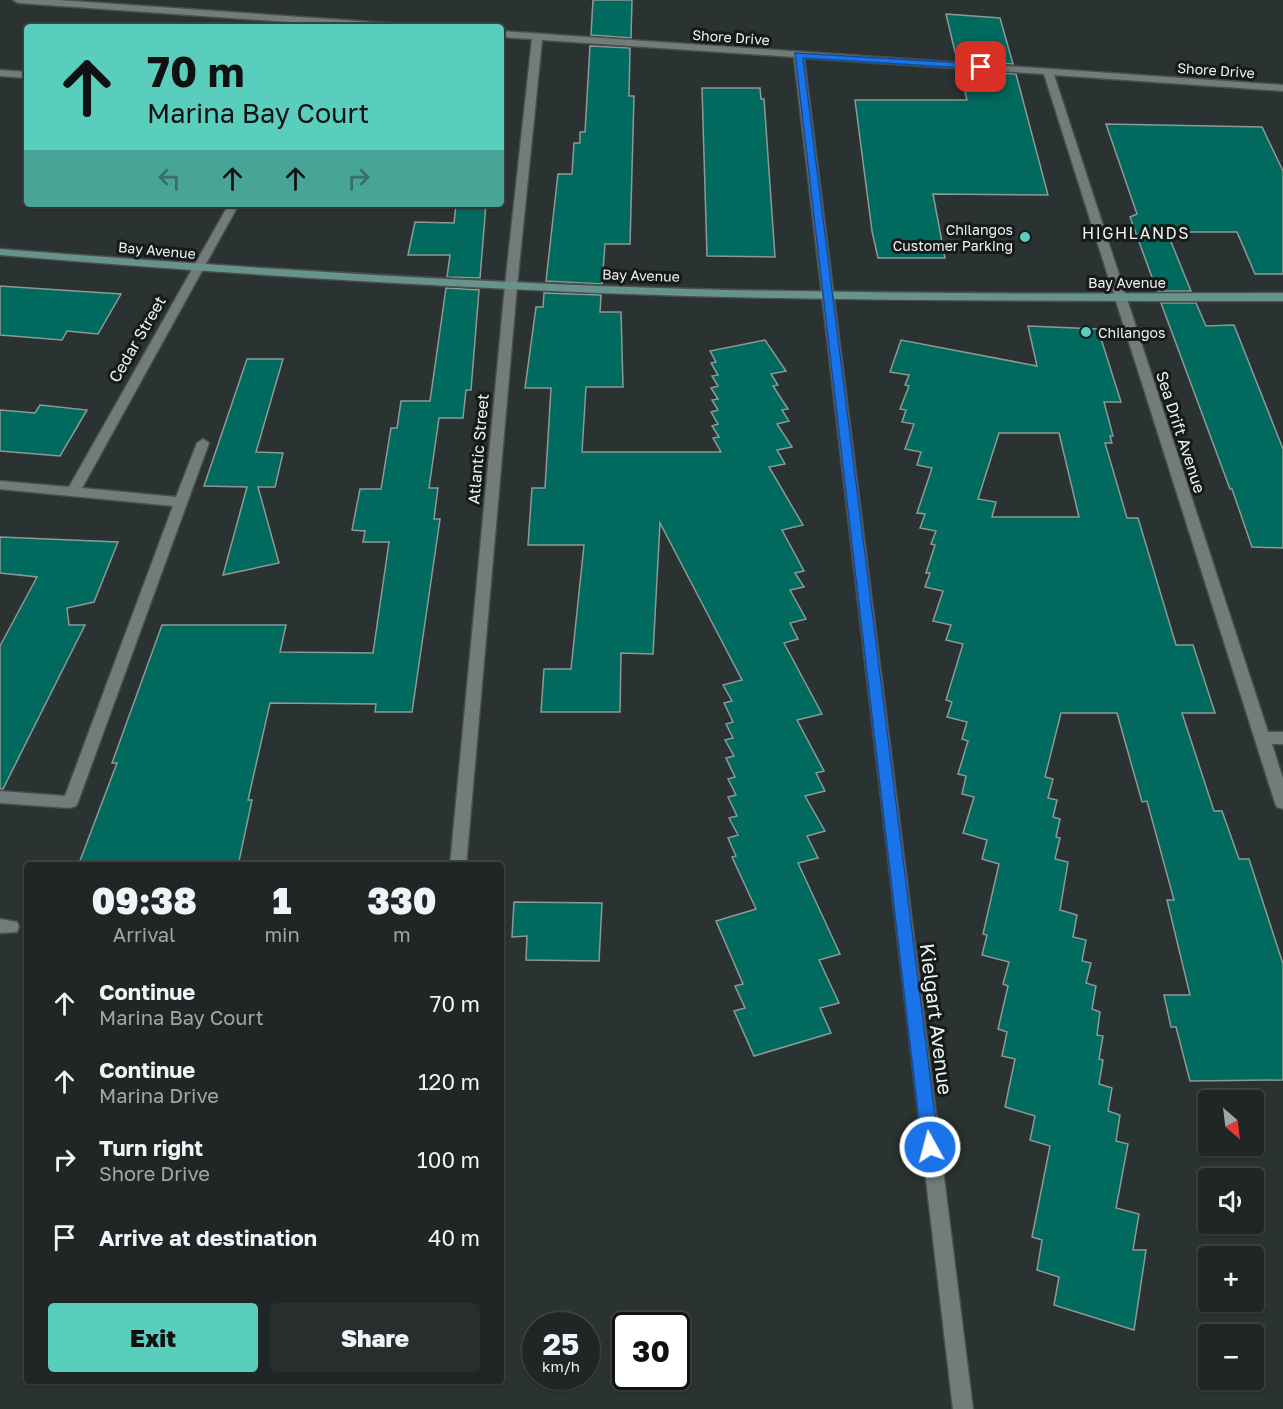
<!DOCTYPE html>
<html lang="en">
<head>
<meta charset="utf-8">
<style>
	:root { --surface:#202625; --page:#282e2d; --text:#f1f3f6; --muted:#a2a5a7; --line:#3d4342; --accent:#5acebd }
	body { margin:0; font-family:"Golos Text",sans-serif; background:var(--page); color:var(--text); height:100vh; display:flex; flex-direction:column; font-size:22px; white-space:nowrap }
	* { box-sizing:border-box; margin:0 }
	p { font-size:20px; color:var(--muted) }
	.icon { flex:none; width:33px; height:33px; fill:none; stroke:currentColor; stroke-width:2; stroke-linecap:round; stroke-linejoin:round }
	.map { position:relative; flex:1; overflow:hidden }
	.sheet { position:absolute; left:24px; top:862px; width:480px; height:522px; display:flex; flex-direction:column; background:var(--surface); border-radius:6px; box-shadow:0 2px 4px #0004,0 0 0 2px var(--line) }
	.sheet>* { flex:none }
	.banner { position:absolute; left:24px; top:24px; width:480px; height:183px; border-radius:6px; box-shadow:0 2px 4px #0004,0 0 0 2px var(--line); background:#5acebd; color:#111; overflow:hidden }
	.needle { width:39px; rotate:152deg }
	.tools { position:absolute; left:1198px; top:1090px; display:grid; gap:12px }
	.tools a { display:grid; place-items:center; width:66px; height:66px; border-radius:6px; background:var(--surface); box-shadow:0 2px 4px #0004,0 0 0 2px var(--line); font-size:30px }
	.speed { position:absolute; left:522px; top:1312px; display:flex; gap:12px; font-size:30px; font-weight:700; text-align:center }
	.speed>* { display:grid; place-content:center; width:78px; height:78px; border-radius:50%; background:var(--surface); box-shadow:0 2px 4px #0004,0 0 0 2px var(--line); line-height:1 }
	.speed small { font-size:15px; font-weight:400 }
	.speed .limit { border:3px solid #111; border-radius:9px; background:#fff; color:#111 }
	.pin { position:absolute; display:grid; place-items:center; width:51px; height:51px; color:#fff; margin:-26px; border-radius:12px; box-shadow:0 3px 9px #0006 }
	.me { position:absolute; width:66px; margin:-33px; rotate:353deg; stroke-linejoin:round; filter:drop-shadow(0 0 4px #0008) }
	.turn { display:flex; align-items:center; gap:21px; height:126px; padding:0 24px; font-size:27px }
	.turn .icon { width:78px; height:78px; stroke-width:2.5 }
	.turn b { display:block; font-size:42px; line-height:51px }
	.lanes { display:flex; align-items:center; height:57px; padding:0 24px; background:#0003; justify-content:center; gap:30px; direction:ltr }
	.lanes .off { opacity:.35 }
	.eta { display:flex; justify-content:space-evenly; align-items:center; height:102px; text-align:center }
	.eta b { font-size:36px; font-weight:800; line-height:42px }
	.button { display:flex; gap:12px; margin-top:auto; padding:12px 24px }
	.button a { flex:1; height:69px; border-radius:6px; background:var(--accent); color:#111; font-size:24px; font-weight:800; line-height:69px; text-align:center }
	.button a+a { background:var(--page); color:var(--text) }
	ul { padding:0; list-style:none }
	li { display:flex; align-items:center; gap:18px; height:78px; padding:0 24px }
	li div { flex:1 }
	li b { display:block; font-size:22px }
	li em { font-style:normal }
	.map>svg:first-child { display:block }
</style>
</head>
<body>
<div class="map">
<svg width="1283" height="1409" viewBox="0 0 1283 1409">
	<rect width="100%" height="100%" fill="#2a3331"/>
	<path fill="#006a5e" stroke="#8e9997" stroke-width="1.5" fill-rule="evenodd" d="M 593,0 L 632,0 L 631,38 L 591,35 Z
		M 946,14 L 1000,18 L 1013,64 L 957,60 Z
		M 590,46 L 630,48 L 629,96 L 634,96 L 630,244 L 605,244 L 602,284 L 546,281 L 558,174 L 572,174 L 574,143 L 580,143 L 580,132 L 585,132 Z
		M 960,71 L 1016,74 L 1048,195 L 933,194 L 945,258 L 878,258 L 872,231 L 855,100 L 967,100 Z
		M 702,88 L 760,88 L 761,99 L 764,99 L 775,257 L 707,256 Z
		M 1106,124 L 1262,127 L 1283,171 L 1283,274 L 1255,274 L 1237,232 L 1167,232 L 1191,291 L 1157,291 L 1130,217 L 1137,214 Z
		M 456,204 L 486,204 L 480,278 L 447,277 L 450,255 L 408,255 L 415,222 L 454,223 Z
		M 0,286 L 60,290 L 121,294 L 98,334 L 67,331 L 62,340 L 0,335 Z
		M 446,288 L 479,290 L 471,390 L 466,390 L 463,418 L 439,418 L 429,488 L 438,488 L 434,519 L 440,519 L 412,712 L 375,712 L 376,704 L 270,703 L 248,800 L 252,800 L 238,866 L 78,866 L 117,763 L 112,763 L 162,625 L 286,625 L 280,652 L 373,653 L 389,542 L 363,542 L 365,531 L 352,530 L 360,489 L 381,489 L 391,428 L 397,428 L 401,401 L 430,401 Z
		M 544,293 L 601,295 L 600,312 L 621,312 L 623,387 L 586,387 L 582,452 L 721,452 L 713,438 L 719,437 L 712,426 L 718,424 L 711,412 L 718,410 L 712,400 L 718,399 L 711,388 L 718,386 L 712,376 L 718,375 L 711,363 L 716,362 L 710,351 L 765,340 L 786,371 L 771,374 L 778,385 L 773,386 L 788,409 L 782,410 L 789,421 L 777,424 L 792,447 L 777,450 L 785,464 L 769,467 L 803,525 L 782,530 L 804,571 L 795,573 L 804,587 L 790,590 L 806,619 L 790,623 L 798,639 L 784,643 L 822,714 L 797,720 L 824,771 L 816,773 L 825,791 L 805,796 L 825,831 L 807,836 L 818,858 L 798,863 L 840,954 L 819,960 L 839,1003 L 820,1008 L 831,1033 L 754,1056 L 734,1011 L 745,1008 L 735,986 L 743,984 L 716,921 L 756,909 L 732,857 L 736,856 L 728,838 L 738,835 L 729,818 L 737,816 L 728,797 L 736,795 L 728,779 L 735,777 L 726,758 L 734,756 L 725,740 L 733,738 L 726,724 L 733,722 L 724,703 L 732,701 L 723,685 L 742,680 L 660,523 L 653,654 L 621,653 L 620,712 L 541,712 L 544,669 L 571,669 L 584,545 L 528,545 L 532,488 L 545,488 L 551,388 L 525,388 L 536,307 L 543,307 Z
		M 1161,303 L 1196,303 L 1206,326 L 1234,325 L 1283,449 L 1283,548 L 1252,547 L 1232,489 L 1230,489 Z
		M 1028,326 L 1098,329 L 1121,402 L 1104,402 L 1113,436 L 1110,436 L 1112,443 L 1105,443 L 1127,518 L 1138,518 L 1176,645 L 1193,645 L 1215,713 L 1182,713 L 1214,811 L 1222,811 L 1239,859 L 1249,859 L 1283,964 L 1283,1080 L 1190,1081 L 1176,1027 L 1171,1027 L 1164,995 L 1190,995 L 1167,900 L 1174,900 L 1147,801 L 1142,802 L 1117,713 L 1061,713 L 1045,777 L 1053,779 L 1048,798 L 1057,800 L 1053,817 L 1060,819 L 1056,837 L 1060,838 L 1055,859 L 1068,862 L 1060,910 L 1077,915 L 1073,937 L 1086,940 L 1082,961 L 1091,963 L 1086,983 L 1096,986 L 1092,1009 L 1100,1012 L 1097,1035 L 1103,1036 L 1099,1059 L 1103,1060 L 1099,1084 L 1112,1088 L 1108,1111 L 1120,1115 L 1116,1141 L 1128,1144 L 1116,1208 L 1139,1214 L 1133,1250 L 1146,1250 L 1134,1330 L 1054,1305 L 1059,1277 L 1037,1270 L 1042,1240 L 1032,1237 L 1050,1146 L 1030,1140 L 1035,1116 L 1005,1107 L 1015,1059 L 1002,1056 L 1007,1032 L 998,1029 L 1008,986 L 1003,984 L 1009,962 L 982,955 L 987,935 L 983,934 L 999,864 L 982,859 L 987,840 L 963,833 L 974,797 L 962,794 L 966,776 L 958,774 L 968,741 L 962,739 L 967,722 L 947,717 L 952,702 L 946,700 L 963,644 L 946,640 L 951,625 L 933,621 L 943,591 L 925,587 L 930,573 L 926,573 L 935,545 L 931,544 L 936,531 L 920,528 L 925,514 L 917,513 L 932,468 L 917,465 L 921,452 L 905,449 L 914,424 L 902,422 L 906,410 L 900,409 L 909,386 L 905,385 L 909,375 L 890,372 L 901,340 L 1037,366 ZM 999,433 L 1059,433 L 1079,517 L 992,517 L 996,502 L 978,499 Z
		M 247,359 L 283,359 L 256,452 L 283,453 L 275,487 L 258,487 L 279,563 L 223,575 L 247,487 L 204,486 Z
		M 40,405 L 87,410 L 60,456 L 0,451 L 0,410 L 35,413 Z
		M 0,537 L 118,542 L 94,602 L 67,608 L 69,625 L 85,625 L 3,789 L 0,789 L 0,646 L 37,577 L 0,573 Z
		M 514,902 L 602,903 L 599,961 L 526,960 L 527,936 L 512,937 Z"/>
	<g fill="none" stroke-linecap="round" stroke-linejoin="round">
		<g stroke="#484f4d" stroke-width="3">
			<path id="lane" d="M 0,919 L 17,922 L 19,927 L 17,932 L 0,933 Z"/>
		</g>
		<g stroke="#484f4d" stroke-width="3">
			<path id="street" d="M 13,0 L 58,0 L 401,24 L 406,27 L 361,27 L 18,3 Z
				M 501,31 L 1283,85 L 1283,91 L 1054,75 L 1268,732 L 1283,732 L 1283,744 L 1272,744 L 1283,779 L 1283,809 L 1277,807 L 1275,803 L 1044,74 L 804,58 L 973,1409 L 953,1409 L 794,57 L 542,40 L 517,286 L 466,866 L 450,866 L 505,286 L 532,39 L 501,37 Z
				M 0,70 L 27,72 L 27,78 L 0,76 Z
				M 229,204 L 239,204 L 82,488 L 176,497 L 197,443 L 203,439 L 209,443 L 78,802 L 76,806 L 70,808 L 0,803 L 0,791 L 65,796 L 173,506 L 0,489 L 0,481 L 69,487 Z"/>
		</g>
		<g stroke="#484f4d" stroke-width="3">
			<path id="secondary" d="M 0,249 C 229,267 459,282 689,289 C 887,294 1085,294 1283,293 L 1283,301 C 1085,301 887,301 689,296 C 459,289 229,274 0,255 Z"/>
		</g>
		<use href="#lane" fill="#727d7b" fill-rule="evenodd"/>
		<use href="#street" fill="#727d7b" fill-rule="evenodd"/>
		<use href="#secondary" fill="#68938c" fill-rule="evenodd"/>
	</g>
	<path fill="#1a73e8" stroke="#114b97" stroke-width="1.5" d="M 795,53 L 981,64 L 985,67 L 981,69 L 803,58 L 939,1147 L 936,1152 L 930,1155 L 924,1152 L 922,1147 Z"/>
	<g fill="#5acebd" stroke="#161a19" stroke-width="2">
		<circle cx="1025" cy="237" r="6"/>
		<circle cx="1086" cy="332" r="6"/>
	</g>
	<g text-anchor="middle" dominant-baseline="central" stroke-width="6" stroke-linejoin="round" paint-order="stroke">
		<g font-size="14" fill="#eef4f3" stroke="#161a19">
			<text transform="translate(731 37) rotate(4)">Shore Drive</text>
			<text transform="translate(1216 70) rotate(4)">Shore Drive</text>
			<text transform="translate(157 250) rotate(5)">Bay Avenue</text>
			<text transform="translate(641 275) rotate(2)">Bay Avenue</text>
			<text x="1127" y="282">Bay Avenue</text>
		</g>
		<g font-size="14" fill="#eef4f3" stroke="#161a19" text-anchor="end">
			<text x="1013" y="229">Chilangos<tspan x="1013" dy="16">Customer Parking</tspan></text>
			<text x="1098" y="332" text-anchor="start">Chilangos</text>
		</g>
		<g font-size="16" letter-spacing="1.5" fill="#eef4f3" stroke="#161a19">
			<text x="1136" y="233">HIGHLANDS</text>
		</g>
		<g font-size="16" fill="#eef4f3" stroke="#161a19">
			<text transform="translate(137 339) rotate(-60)">Cedar Street</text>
			<text transform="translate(1181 432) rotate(72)">Sea Drift Avenue</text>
			<text transform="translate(478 449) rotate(-85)">Atlantic Street</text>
		</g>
		<g font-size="20" fill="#eef4f3" stroke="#161a19">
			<text transform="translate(937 1019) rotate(83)">Kielgart Avenue</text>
		</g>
	</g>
</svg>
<div class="tools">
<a><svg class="needle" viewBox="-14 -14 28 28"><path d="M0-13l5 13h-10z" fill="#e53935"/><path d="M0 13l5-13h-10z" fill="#a2a5a7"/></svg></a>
<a><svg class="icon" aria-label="sound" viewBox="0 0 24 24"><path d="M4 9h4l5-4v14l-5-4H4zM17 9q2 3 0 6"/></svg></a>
<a>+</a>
<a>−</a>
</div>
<div class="speed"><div>25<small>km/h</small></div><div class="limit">30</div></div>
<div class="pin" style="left:981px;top:67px;background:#d93025"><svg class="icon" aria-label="arrive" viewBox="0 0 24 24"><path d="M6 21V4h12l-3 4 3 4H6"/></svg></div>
<svg class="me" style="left:930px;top:1147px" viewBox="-20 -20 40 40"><circle r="17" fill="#1a73e8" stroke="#fff" stroke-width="3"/><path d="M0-11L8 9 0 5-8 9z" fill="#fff"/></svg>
<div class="banner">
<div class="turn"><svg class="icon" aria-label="ahead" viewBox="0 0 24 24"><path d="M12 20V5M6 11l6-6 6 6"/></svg><div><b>70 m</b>Marina Bay Court</div></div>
<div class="lanes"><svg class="icon off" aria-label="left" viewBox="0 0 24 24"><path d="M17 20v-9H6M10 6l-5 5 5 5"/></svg><svg class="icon" aria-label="ahead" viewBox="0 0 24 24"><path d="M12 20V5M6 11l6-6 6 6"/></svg><svg class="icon" aria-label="ahead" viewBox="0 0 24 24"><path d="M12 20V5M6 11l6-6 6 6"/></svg><svg class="icon off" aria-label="right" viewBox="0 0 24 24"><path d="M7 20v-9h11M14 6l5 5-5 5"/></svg></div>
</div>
<section class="sheet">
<div class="eta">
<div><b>09:38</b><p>Arrival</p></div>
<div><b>1</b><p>min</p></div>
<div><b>330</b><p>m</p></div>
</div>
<ul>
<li><svg class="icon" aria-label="ahead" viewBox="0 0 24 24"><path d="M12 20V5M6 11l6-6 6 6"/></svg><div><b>Continue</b><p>Marina Bay Court</p></div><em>70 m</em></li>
<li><svg class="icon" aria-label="ahead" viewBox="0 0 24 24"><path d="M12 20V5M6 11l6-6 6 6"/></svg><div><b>Continue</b><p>Marina Drive</p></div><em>120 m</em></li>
<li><svg class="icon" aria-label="right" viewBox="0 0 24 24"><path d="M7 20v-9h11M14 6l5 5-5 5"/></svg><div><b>Turn right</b><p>Shore Drive</p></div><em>100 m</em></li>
<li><svg class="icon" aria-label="arrive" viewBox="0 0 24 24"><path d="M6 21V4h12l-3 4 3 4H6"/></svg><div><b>Arrive at destination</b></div><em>40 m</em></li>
</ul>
<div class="button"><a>Exit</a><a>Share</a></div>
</section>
</div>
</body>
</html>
